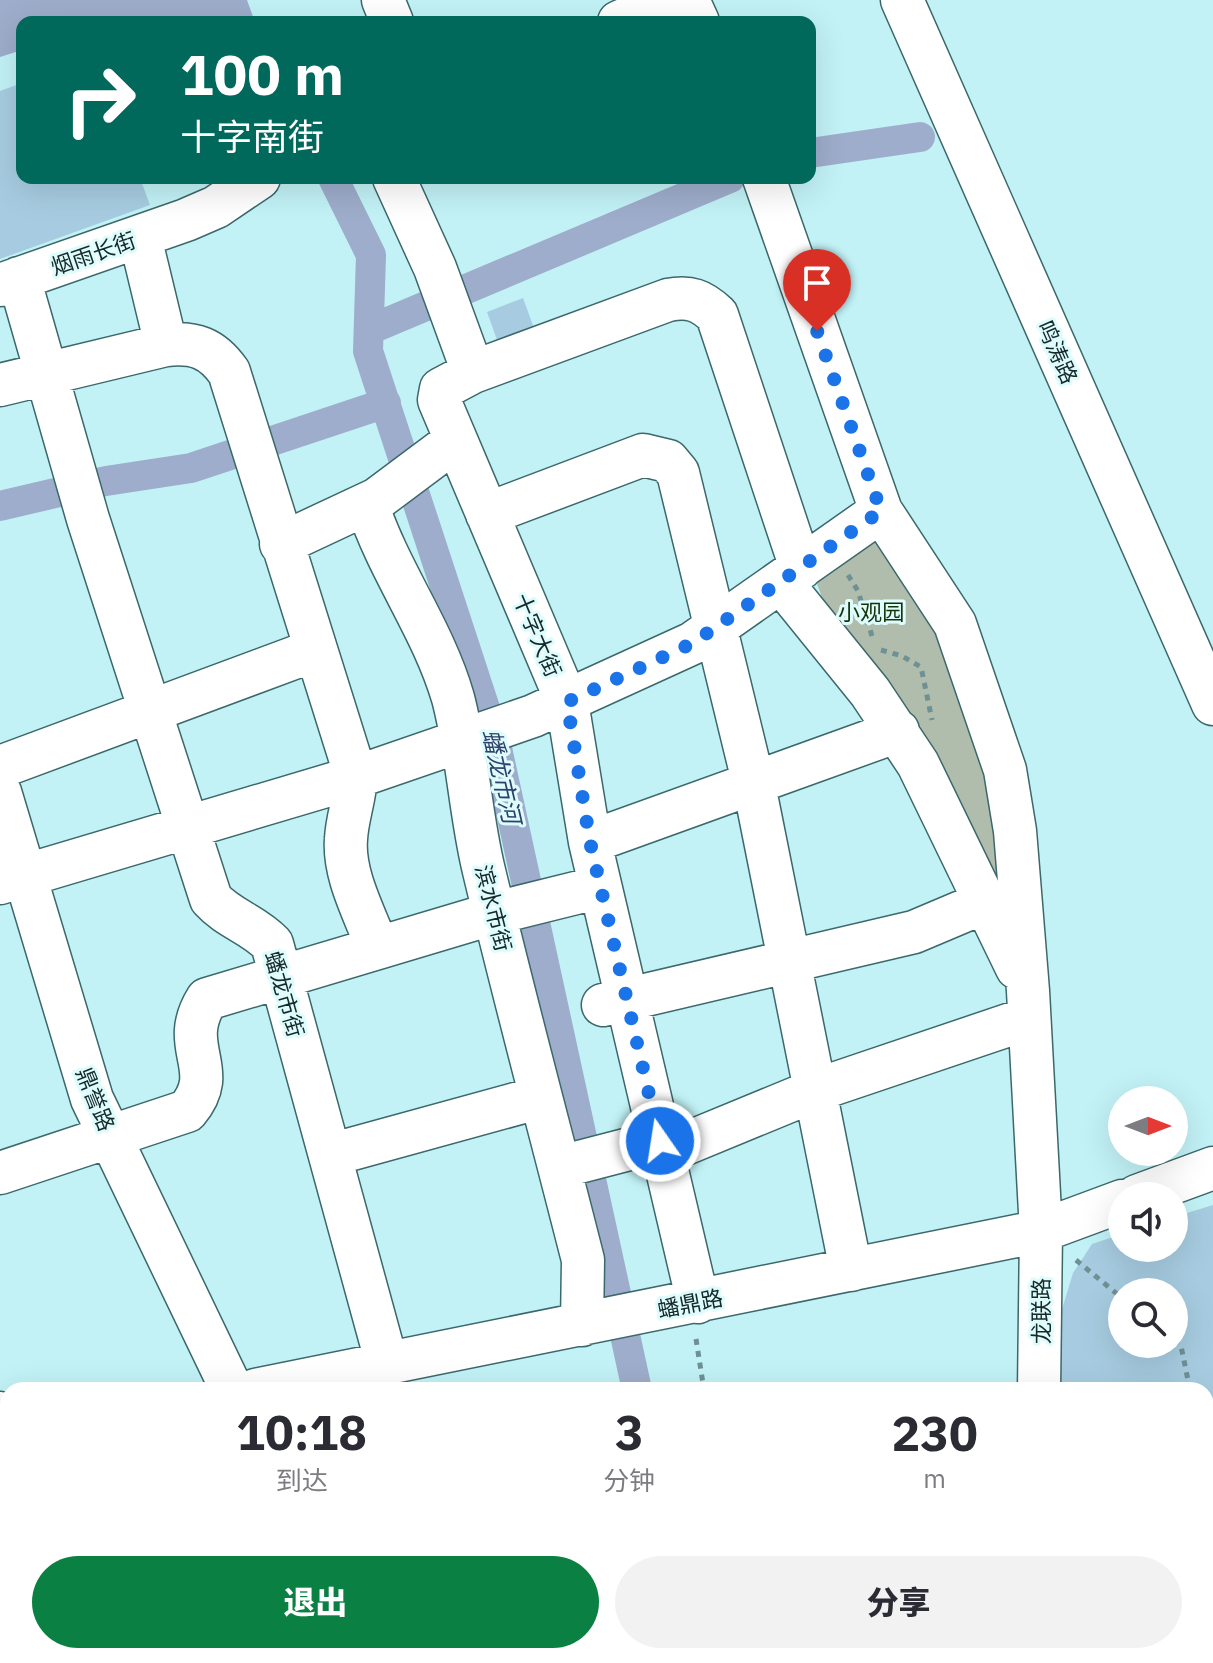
<!DOCTYPE html>
<html lang="zh">
<head>
<meta charset="utf-8">
<style>
	:root { --surface:#fff; --page:#f2f2f3; --text:#2b2b33; --muted:#7c7c81; --accent:#0b8043 }
	body { margin:0; font-family:"IBM Plex Sans","Noto Sans SC",sans-serif; background:var(--page); color:var(--text); height:100vh; display:flex; flex-direction:column; font-size:30px; white-space:nowrap }
	* { box-sizing:border-box; margin:0 }
	p { font-size:26px; color:var(--muted) }
	.icon { flex:none; width:44px; height:44px; fill:none; stroke:currentColor; stroke-width:2; stroke-linecap:round; stroke-linejoin:round }
	.map { position:relative; flex:1; overflow:hidden }
	.drawer { position:absolute; left:0px; top:1382px; width:1214px; height:282px; display:flex; flex-direction:column; background:var(--surface); border-radius:24px 24px 0 0; box-shadow:0 8px 32px #0002 }
	.drawer>* { flex:none }
	.guide { position:absolute; left:16px; top:16px; width:800px; height:168px; border-radius:16px; box-shadow:0 8px 32px #0002; background:#00695c; color:#fff; overflow:hidden }
	.needle { width:52px; rotate:90deg }
	.controls { position:absolute; left:1108px; top:1086px; display:grid; gap:16px }
	.controls a { display:grid; place-items:center; width:80px; height:80px; border-radius:50%; background:var(--surface); box-shadow:0 8px 32px #0002; font-size:40px }
	.pin { position:absolute; display:grid; place-items:center; width:68px; height:68px; color:#fff; margin:-82px -34px; border-radius:50% 50% 50% 0; rotate:-45deg; box-shadow:0 0 8px #0007 }
	.pin .icon { rotate:45deg }
	.me { position:absolute; width:88px; margin:-44px; rotate:347deg; stroke-linejoin:round; filter:drop-shadow(0 0 6px #0008) }
	.turn { display:flex; align-items:center; gap:28px; height:168px; padding:0 32px; font-size:36px }
	.turn .icon { width:104px; height:104px; stroke-width:2.5 }
	.turn b { display:block; font-size:56px; line-height:68px }
	.eta { display:flex; justify-content:space-evenly; align-items:center; height:136px; text-align:center }
	.eta b { font-size:48px; font-weight:800; line-height:56px }
	.cta { display:flex; gap:16px; margin-top:auto; padding:16px 32px }
	.cta a { flex:1; height:92px; border-radius:48px; background:var(--accent); color:#fff; font-size:32px; font-weight:800; line-height:92px; text-align:center }
	.cta a+a { background:var(--page); color:var(--text) }
	.map>svg:first-child { display:block }
</style>
</head>
<body>
<div class="map">
<svg width="1213" height="1663" viewBox="0 0 1213 1663">
	<rect width="100%" height="100%" fill="#c2f2f6"/>
	<path fill="#b0bdac" d="M 884,539 L 927,611 L 989,784 L 1002,894 L 824,603 L 812,570 Z"/>
	<path fill="#9eadcb" d="M 0,0 L 231,0 L 239,22 L 22,22 L 22,50 L 0,57 Z"/>
	<g fill="none" stroke-linecap="round" stroke-linejoin="round">
		<path stroke="#9eadcb" stroke-width="30" d="M 231,0 L 239,22
			M 810,153 L 920,137
			M 333,178 L 371,255 L 368,351 L 495,739 L 637,1390
			M 369,330 L 730,178
			M 0,506 L 106,481 L 191,468 L 386,403
			M 686,1656 L 686,1663"/>
	</g>
	<path fill="#a7cce1" fill-rule="evenodd" d="M 22,83 L 22,178 L 140,178 L 150,205 L 0,259 L 0,91 Z
		M 523,298 L 538,339 L 502,354 L 487,312 Z
		M 1213,1205 L 1213,1558 L 1206,1563 L 1206,1390 L 1062,1390 L 1056,1329 L 1073,1273 L 1092,1244 L 1122,1234 L 1122,1248 L 1174,1248 L 1174,1217 ZM 1122,1292 L 1174,1292 L 1174,1344 L 1122,1344 Z
		M 372,1656 L 551,1656 L 552,1663 L 373,1663 Z"/>
	<g fill="none" stroke-linecap="round" stroke-linejoin="round">
		<g stroke="#3b686b" stroke-width="45">
			<path id="minor" d="M 383,0 L 392,22
				M 688,0 L 698,22
				M 902,0 L 1213,704
				M 619,22 L 668,0
				M 394,178 L 435,268 L 473,372
				M 764,178 L 881,511 L 955,624 L 1005,770 L 1015,831 L 1028,991 L 1041,1231 L 1039,1390
				M 140,237 L 166,345
				M 19,278 L 88,519 L 211,899 C 229,919 253,924 272,944 L 387,1364
				M 0,285 L 186,220 L 216,207 L 259,178
				M 0,385 L 166,345 C 195,342 212,348 229,372 L 356,777 C 355,798 347,818 346,839 C 343,875 365,914 377,947
				M 367,504 C 389,572 433,629 453,698 C 468,755 470,814 484,871 C 515,1001 550,1130 583,1260 L 582,1325
				M 487,514 L 643,455 L 668,461 L 678,473 L 754,785 L 851,1270
				M 281,544 L 377,499 L 456,440
				M 781,582 L 870,692 L 918,764 L 1017,968
				M 0,767 L 315,650
				M 0,792 L 92,1099 L 232,1390
				M 590,842 L 898,731
				M 0,883 L 356,777 L 533,716 L 693,643 L 881,511
				M 603,1005 L 914,932 L 985,902
				M 663,1153 L 816,1090 L 1029,1018
				M 330,1155 L 541,1097
				M 560,1167 L 660,1141
				M 0,1173 L 187,1111 C 223,1069 176,1048 207,999 L 495,913 L 600,887
				M 1137,1196 L 1213,1168
				M 698,1302 L 590,842 L 567,702 L 439,400 L 441,389 L 473,372 L 668,300 C 690,296 701,300 717,315 L 801,568
				M 255,1390 L 1041,1231 L 1122,1201
				M 0,1413 L 8,1436
				M 136,1663 L 139,1656
				M 1037,1663 L 1037,1656"/>
		</g>
		<path stroke="#6f9193" stroke-width="5" stroke-dasharray="6 6" stroke-linecap="butt" d="M 848,575 L 858,591 L 872,636
			M 881,650 L 902,656 L 921,667 L 932,720
			M 1076,1260 L 1122,1298
			M 696,1339 L 704,1390
			M 1174,1340 L 1181,1346 L 1190,1390
			M 1206,1471 L 1213,1507
			M 1206,1586 L 1213,1583
			M 748,1656 L 766,1656"/>
		<use href="#minor" stroke="#fff" stroke-width="42"/>
	</g>
	<g fill="none" stroke-linecap="round" stroke-linejoin="round">
		<path stroke="#1a73e8" stroke-width="14" stroke-dasharray="0 25.2" d="M 660,1141 L 590,842 L 567,702 L 693,643 L 881,511 L 817,331"/>
	</g>
	<g text-anchor="middle" dominant-baseline="central" stroke-width="6" stroke-linejoin="round" paint-order="stroke">
		<g font-size="22" fill="#16292a" stroke="#dffcfd">
			<text transform="translate(93 253) rotate(-19)">烟雨长街</text>
			<text transform="translate(1058 352) rotate(66)">鸣涛路</text>
			<text transform="translate(538 635) rotate(67)">十字大街</text>
			<text transform="translate(494 908) rotate(76)">滨水市街</text>
			<text transform="translate(285 994) rotate(74)">蟠龙市街</text>
			<text transform="translate(96 1099) rotate(68)">鼎誉路</text>
			<text transform="translate(690 1303) rotate(-11)">蟠鼎路</text>
			<text transform="translate(1040 1311) rotate(-90)">龙联路</text>
		</g>
		<g font-size="22" fill="#143107" stroke="#dffcfd">
			<text x="871" y="611">小观园</text>
		</g>
		<g font-size="24" font-style="italic" fill="#2e416c" stroke="#dffcfd">
			<text transform="translate(502 776) rotate(77)">蟠龙市河</text>
		</g>
	</g>
</svg>
<div class="controls">
<a><svg class="needle" viewBox="-14 -14 28 28"><path d="M0-13l5 13h-10z" fill="#e53935"/><path d="M0 13l5-13h-10z" fill="#7c7c81"/></svg></a>
<a><svg class="icon" aria-label="sound" viewBox="0 0 24 24"><path d="M4 9h4l5-4v14l-5-4H4zM17 9q2 3 0 6"/></svg></a>
<a><svg class="icon" aria-label="search" viewBox="0 0 24 24"><circle cx="10" cy="10" r="6"/><path d="M15 15l6 6"/></svg></a>
</div>
<div class="pin" style="left:817px;top:331px;background:#d93025"><svg class="icon" aria-label="arrive" viewBox="0 0 24 24"><path d="M6 21V4h12l-3 4 3 4H6"/></svg></div>
<svg class="me" style="left:660px;top:1141px" viewBox="-20 -20 40 40"><circle r="17" fill="#1a73e8" stroke="#fff" stroke-width="3"/><path d="M0-11L8 9 0 5-8 9z" fill="#fff"/></svg>
<div class="guide">
<div class="turn"><svg class="icon" aria-label="right" viewBox="0 0 24 24"><path d="M7 20v-9h11M14 6l5 5-5 5"/></svg><div><b>100 m</b>十字南街</div></div>
</div>
<section class="drawer">
<div class="eta">
<div><b>10:18</b><p>到达</p></div>
<div><b>3</b><p>分钟</p></div>
<div><b>230</b><p>m</p></div>
</div>
<div class="cta"><a>退出</a><a>分享</a></div>
</section>
</div>
</body>
</html>
